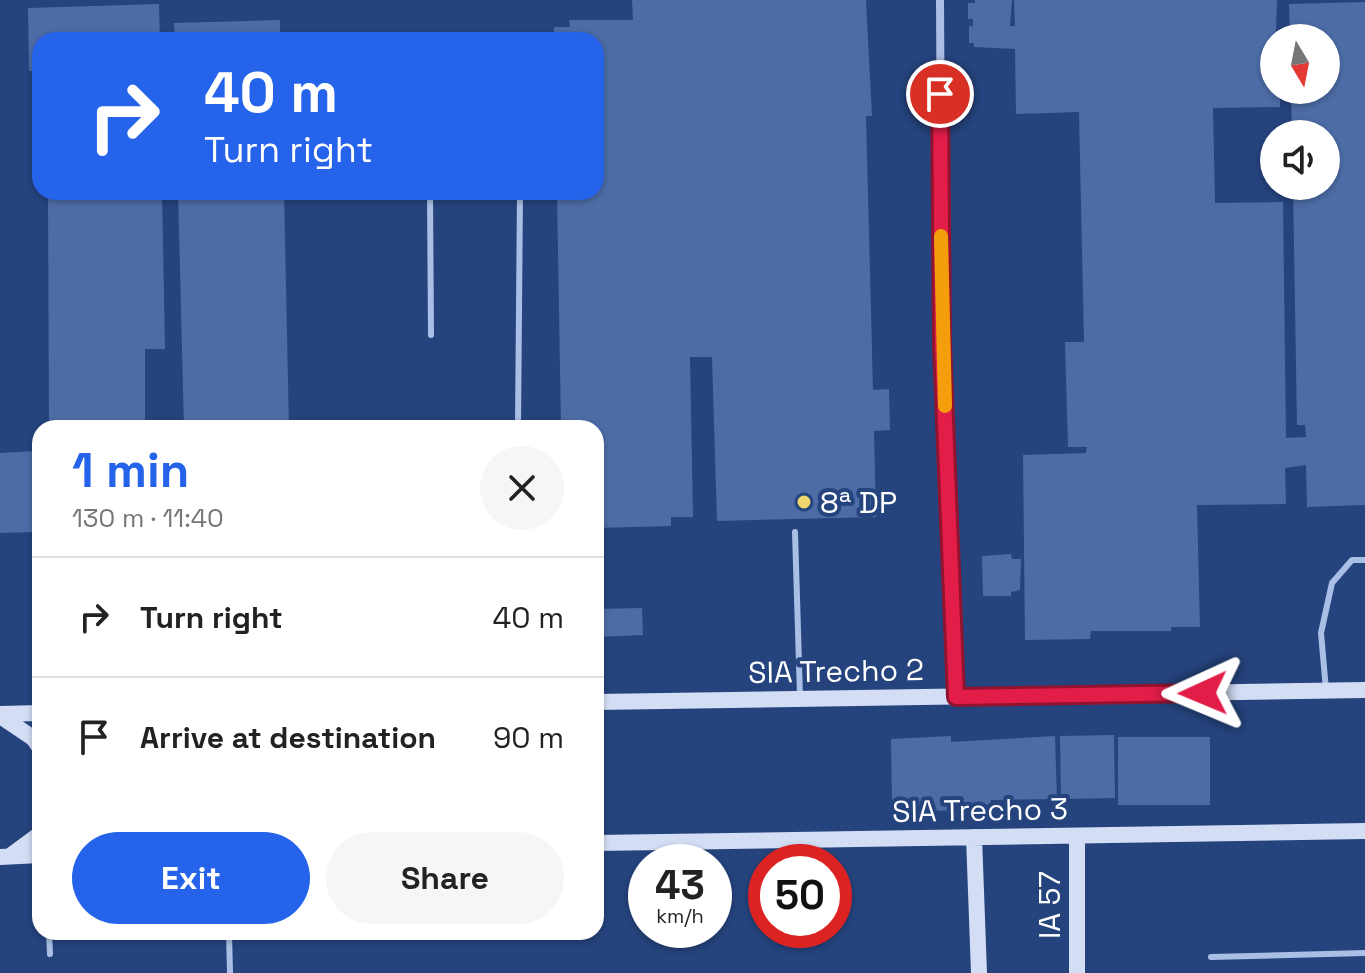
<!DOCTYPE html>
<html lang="en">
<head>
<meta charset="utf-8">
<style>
	:root { --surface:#fff; --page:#f6f6f6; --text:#222; --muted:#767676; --line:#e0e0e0; --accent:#2563eb }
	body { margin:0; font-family:"Space Grotesk",sans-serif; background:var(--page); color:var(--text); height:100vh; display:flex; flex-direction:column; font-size:30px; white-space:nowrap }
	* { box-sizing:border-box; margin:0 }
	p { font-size:26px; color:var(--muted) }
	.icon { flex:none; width:44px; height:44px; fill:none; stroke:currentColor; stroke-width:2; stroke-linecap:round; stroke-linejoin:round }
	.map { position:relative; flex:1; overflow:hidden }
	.sheet { position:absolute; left:32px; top:420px; width:572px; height:520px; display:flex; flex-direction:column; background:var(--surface); border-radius:24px; box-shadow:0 2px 6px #0004 }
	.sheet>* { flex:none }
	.guide { position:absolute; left:32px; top:32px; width:572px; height:168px; border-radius:24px; box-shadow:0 2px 6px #0004; background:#2563eb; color:#fff; overflow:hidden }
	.needle { width:52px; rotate:170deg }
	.fabs { position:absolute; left:1260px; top:24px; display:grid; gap:16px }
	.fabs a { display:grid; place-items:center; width:80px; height:80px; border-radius:50%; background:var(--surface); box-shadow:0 2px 6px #0004; font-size:40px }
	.speed { position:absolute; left:628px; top:844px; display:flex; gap:16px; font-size:40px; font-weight:700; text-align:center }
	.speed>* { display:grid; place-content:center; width:104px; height:104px; border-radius:50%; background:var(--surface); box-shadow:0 2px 6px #0004; line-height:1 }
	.speed small { font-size:20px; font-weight:400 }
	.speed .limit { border:12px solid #d22; background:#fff; color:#111 }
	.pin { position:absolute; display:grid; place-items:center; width:68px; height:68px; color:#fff; margin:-34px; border:4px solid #fff; border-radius:50%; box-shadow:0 2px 8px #0007 }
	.me { position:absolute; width:88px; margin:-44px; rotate:269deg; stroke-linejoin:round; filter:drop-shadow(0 0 6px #0008) }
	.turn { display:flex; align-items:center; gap:28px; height:168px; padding:0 40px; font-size:36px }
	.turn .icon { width:104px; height:104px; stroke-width:2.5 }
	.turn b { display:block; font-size:56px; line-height:68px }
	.round { display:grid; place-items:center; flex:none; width:84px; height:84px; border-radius:42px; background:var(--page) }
	.summary { display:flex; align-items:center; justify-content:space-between; height:136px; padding:0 40px }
	h1 { font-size:48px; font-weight:700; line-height:60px; color:var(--accent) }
	.primary-button { display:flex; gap:16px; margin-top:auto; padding:16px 40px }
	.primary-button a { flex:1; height:92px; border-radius:48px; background:var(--accent); color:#fff; font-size:32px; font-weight:700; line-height:92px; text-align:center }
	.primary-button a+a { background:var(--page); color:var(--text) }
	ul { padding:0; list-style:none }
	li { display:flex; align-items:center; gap:24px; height:120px; padding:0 40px; border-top:2px solid var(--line) }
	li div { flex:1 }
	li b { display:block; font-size:30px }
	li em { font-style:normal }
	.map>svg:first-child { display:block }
</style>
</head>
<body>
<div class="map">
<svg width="1365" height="973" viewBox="0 0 1365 973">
	<rect width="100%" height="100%" fill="#25437d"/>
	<path fill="#4d6ca6" d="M 632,0 L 866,0 L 872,116 L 866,116 L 873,390 L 889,389 L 890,430 L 874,431 L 876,517 L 717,521 L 712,357 L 690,357 L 693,517 L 671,517 L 671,526 L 596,528 L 596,428 L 561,428 L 557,192 L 596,192 L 596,40 L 554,40 L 554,27 L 570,27 L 569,20 L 633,20 Z
		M 975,0 L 1012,0 L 1010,26 L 1015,26 L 1014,0 L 1277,0 L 1274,90 L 1280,90 L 1280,107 L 1213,108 L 1215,203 L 1283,202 L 1286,438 L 1306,437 L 1305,425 L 1297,425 L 1293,186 L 1326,186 L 1326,134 L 1292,134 L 1291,90 L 1326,90 L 1326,38 L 1290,38 L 1289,4 L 1365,2 L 1365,505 L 1307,507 L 1306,465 L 1285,468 L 1286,504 L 1197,505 L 1200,627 L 1171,627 L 1171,631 L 1091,631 L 1090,639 L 1025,640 L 1023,455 L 1086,453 L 1087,447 L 1068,447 L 1065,342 L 1084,342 L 1079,112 L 1016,114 L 1015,49 L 974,47 L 974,43 L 969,43 L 969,26 L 973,26 L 973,19 L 968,19 L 968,3 L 975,3 Z
		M 159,4 L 160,40 L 40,40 L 40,71 L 29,71 L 28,8 Z
		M 280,20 L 280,40 L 175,40 L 174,23 Z
		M 48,192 L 162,192 L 165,349 L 145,349 L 145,428 L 49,428 Z
		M 178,192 L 284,192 L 289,428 L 184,428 Z
		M 35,451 L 36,532 L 0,533 L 0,453 Z
		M 1011,554 L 1012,559 L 1021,559 L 1020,590 L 1011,592 L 1011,596 L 983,596 L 982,556 Z
		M 642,608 L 643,635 L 596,637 L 596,609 Z
		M 1114,735 L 1115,798 L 1061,799 L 1060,736 Z
		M 951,736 L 951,742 L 1055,736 L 1057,799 L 991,800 L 991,810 L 907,811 L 907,806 L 892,806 L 891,739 Z
		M 1118,737 L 1210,737 L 1210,805 L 1118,805 Z"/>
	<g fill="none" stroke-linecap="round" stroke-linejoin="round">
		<path stroke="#aabfe5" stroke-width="6" d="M 430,192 L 431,335
			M 518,428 L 520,192
			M 795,532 L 800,696
			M 1326,690 L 1321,633 L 1332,583 L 1352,560 L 1365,560
			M 49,932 L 50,954
			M 229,932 L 230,973
			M 1211,957 L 1365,953"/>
		<path stroke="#aabfe5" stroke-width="8" d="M 940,0 L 942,345 L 956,696"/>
		<path stroke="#d3def5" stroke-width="16" d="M 596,702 L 1365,690
			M 0,714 L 40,713
			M 0,716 L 33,738 L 40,748
			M 974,837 L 979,973
			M 1077,837 L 1077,973
			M 596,843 L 1365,831
			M 10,856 L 40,834
			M 0,857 L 40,855"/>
	</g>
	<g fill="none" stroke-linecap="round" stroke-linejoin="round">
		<g stroke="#92132f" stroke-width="20">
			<path id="route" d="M 940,94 L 942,345 L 956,697 L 1203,693"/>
		</g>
		<use href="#route" stroke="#e11d48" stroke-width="14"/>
		<path stroke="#f59e0b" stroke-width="14" d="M 941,236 L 945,406"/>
	</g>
	<circle fill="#efd66e" stroke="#25437d" stroke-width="3" cx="804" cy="502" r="8"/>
	<g text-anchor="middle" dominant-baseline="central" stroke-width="8" stroke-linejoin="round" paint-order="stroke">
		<g font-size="30" fill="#fff" stroke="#25437d" text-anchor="start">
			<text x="820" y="502">8ª DP</text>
		</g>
		<g font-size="30" fill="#fff" stroke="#25437d">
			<text transform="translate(836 671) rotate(-1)">SIA Trecho 2</text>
			<text transform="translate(980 810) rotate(-1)">SIA Trecho 3</text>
			<text transform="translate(1049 905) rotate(-90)">IA 57</text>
		</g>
	</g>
</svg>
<div class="fabs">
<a><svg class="needle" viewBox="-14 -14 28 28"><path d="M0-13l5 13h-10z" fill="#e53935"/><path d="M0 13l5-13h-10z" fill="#767676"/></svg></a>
<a><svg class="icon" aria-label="sound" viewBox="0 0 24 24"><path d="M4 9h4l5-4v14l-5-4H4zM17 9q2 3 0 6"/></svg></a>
</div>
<div class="speed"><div>43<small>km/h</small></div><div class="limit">50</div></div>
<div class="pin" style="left:940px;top:94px;background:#d93025"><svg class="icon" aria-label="arrive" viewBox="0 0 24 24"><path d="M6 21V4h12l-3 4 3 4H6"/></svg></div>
<svg class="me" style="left:1203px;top:693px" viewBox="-20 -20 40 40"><path d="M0-17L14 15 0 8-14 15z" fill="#e11d48" stroke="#fff" stroke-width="4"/></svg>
<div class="guide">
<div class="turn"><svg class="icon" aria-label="right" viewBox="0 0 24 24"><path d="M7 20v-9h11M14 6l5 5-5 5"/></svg><div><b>40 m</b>Turn right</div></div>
</div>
<section class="sheet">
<div class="summary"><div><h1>1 min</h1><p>130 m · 11:40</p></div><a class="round"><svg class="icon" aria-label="close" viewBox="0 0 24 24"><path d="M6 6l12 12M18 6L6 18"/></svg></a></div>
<ul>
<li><svg class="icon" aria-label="right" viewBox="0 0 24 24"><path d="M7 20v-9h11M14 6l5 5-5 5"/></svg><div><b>Turn right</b></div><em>40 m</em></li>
<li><svg class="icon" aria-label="arrive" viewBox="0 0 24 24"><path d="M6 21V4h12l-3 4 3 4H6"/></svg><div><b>Arrive at destination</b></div><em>90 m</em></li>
</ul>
<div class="primary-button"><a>Exit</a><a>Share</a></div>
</section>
</div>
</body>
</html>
